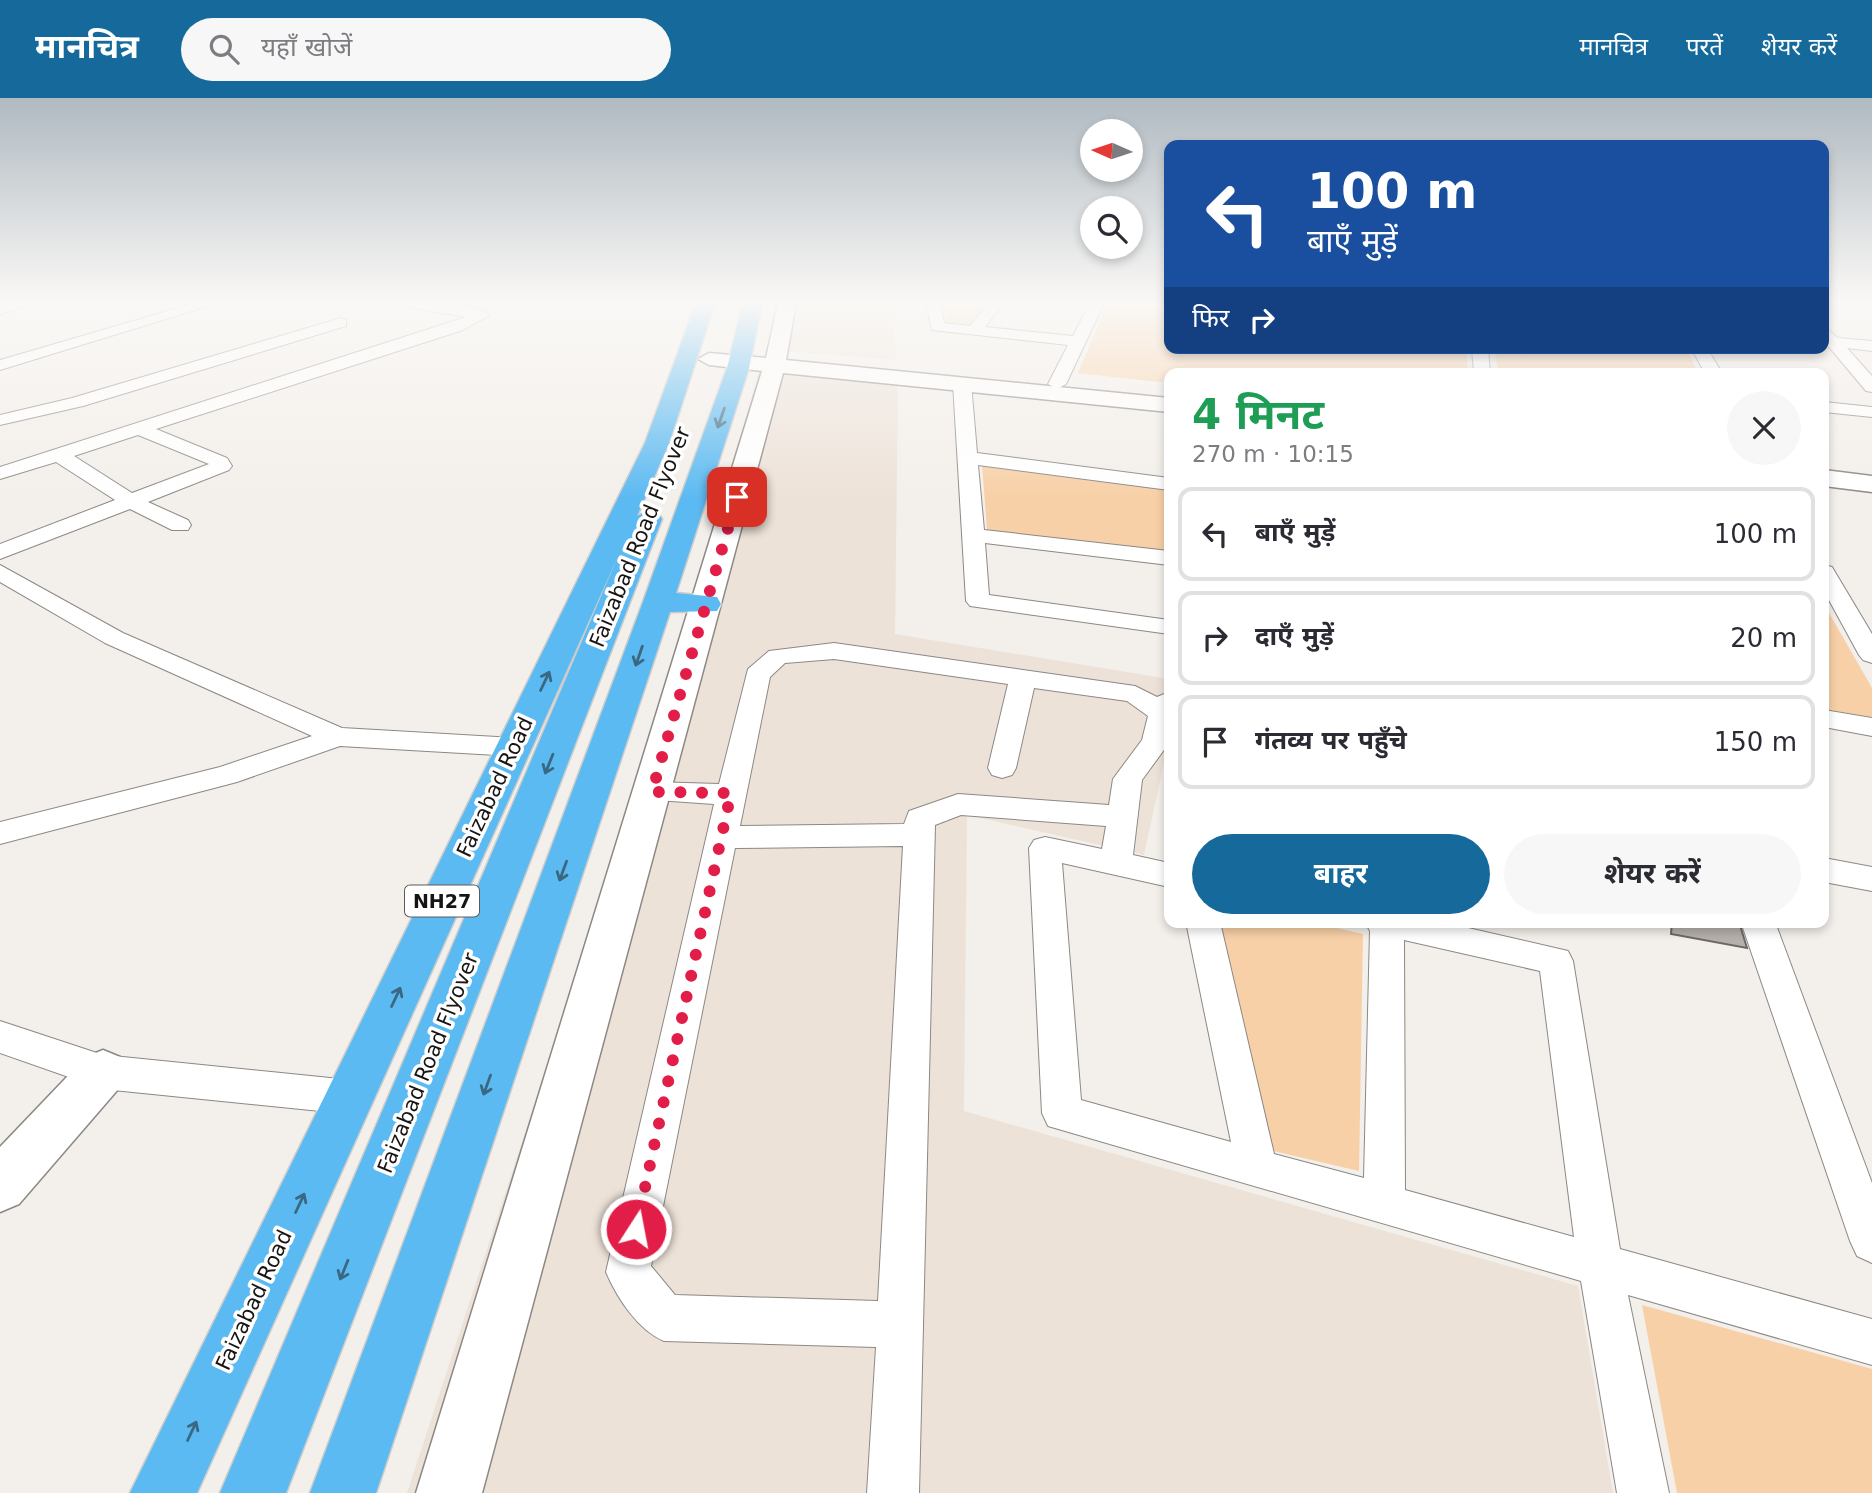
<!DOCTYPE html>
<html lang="hi">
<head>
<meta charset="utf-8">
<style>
	:root { --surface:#fff; --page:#f7f7f7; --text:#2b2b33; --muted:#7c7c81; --line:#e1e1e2; --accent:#156a9b }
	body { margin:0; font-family:"DejaVu Sans","Noto Sans Devanagari",sans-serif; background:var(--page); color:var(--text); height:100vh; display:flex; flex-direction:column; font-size:26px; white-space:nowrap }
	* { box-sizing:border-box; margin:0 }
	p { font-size:23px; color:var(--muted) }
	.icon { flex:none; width:38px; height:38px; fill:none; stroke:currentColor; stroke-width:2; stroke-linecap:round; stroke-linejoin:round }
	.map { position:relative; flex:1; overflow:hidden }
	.sheet { position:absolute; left:1164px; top:270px; width:665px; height:560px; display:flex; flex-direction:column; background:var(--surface); border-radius:14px; box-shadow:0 4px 10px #0003 }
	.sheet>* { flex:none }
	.guide { position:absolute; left:1164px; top:42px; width:665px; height:214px; border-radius:14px; box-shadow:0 4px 10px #0003; background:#1a4fa0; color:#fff; overflow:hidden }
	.needle { width:46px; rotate:273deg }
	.buttons { position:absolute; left:1080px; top:21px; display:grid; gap:14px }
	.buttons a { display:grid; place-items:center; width:63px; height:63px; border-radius:50%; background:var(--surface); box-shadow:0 4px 10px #0003; font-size:35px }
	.pin { position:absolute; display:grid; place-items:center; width:60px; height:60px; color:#fff; margin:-30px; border-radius:14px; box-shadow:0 4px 10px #0006 }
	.me { position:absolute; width:77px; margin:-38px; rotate:11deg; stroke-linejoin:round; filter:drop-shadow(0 0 5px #0008) }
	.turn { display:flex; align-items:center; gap:24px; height:147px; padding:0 28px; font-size:32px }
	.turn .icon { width:91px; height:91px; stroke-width:2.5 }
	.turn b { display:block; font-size:49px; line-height:60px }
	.then { display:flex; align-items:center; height:66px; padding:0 28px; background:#0003; gap:14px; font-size:26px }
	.round { display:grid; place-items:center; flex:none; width:74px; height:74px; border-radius:37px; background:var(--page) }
	.headline { display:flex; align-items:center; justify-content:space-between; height:119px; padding:0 28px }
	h1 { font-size:42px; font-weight:700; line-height:52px; color:#1e9e55 }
	.cta { display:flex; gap:14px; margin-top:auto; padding:14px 28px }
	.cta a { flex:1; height:80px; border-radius:42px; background:var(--accent); color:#fff; font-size:28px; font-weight:700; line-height:80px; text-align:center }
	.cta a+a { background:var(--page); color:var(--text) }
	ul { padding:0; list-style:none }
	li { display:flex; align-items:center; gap:21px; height:94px; margin:0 14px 10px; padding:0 14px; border:4px solid var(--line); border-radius:14px }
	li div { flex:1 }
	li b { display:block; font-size:26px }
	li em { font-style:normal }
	header { display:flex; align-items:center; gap:42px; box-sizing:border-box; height:98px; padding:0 35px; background:var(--accent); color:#fff }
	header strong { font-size:33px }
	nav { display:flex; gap:38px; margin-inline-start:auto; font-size:24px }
	.search { width:490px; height:63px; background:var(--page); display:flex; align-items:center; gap:18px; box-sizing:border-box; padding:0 24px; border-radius:38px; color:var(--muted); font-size:26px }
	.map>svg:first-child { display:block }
</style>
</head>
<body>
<header>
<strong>मानचित्र</strong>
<div class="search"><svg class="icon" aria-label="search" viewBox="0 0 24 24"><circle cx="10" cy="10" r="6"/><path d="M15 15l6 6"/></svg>यहाँ खोजें</div>
<nav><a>मानचित्र</a><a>परतें</a><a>शेयर करें</a></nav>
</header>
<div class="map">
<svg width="1872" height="1395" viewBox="0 0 1872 1395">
	<rect width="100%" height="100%" fill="#f3efea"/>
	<path fill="#ede2d8" d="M 793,205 L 893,205 L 896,262 L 783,253 Z
		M 759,271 L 898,284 L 895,536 L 1169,581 L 1169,641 L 1144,757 L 967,717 L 964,1013 L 1578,1188 L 1613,1395 L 407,1395 L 694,519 Z"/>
	<path fill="#f7d0a7" d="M 944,205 L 988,205 L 969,227 L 947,225 Z
		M 1108,205 L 1169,205 L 1169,250 L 1466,250 L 1468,275 L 1169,275 L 1169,285 L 1078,275 Z
		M 1494,250 L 1685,250 L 1699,275 L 1536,275 L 1498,271 Z
		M 982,366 L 1169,391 L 1169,454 L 987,432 Z
		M 1824,514 L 1829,515 L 1872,590 L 1872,619 L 1824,611 Z
		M 1219,824 L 1311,824 L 1363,836 L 1359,1073 L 1269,1052 Z
		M 1642,1207 L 1872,1271 L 1872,1395 L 1677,1395 Z"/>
	<path fill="#b5b0ac" stroke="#6c6864" stroke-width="2" d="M 1672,824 L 1739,824 L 1747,850 L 1671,836 Z"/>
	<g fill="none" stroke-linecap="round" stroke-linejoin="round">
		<g stroke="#8c8884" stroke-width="2">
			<path id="minor" d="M 10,205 L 35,205 L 0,216 L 0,208 Z
				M 195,205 L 218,205 L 0,272 L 0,262 Z
				M 402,205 C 422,205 475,204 490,217 L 463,232 L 156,331 L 227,360 L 232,368 L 229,372 L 148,404 L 188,422 L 191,427 L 188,432 L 172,432 L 130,411 L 0,461 L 0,446 L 115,402 L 56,364 L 0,381 L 0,369 L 466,219 L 409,209 ZM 138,337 L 209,366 L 132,395 L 74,358 Z
				M 926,205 L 940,205 L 944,225 L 970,228 L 988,205 L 1003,205 L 985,229 L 1073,238 L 1090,205 L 1104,205 L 1066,286 L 1057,291 L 1048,286 L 1068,247 L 932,232 Z
				M 341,220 L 346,222 L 346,228 L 83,308 L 0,327 L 0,317 L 72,300 Z
				M 1824,229 L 1838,240 L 1872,243 L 1872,253 L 1847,250 L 1872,278 L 1872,294 L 1866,293 L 1824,243 Z
				M 1472,250 L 1488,250 L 1490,275 L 1474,275 Z
				M 1691,250 L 1707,250 L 1722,275 L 1705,275 Z
				M 962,280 L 971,285 L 977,355 L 1169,380 L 1169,392 L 978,367 L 984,432 L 1169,453 L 1169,467 L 985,445 L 989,497 L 1169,522 L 1169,536 L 970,508 L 966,503 L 953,285 Z
				M 1824,304 L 1872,309 L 1872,319 L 1824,314 Z
				M 0,467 L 123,535 L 342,630 L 514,640 L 524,643 L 528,649 L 524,655 L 514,658 L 340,648 L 237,684 L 0,746 L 0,724 L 220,669 L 312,638 L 105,545 L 0,484 Z
				M 1824,467 L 1832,469 L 1872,536 L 1872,565 L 1863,562 L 1859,557 L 1824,493 Z
				M 834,545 L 1135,588 L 1157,599 L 1169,594 L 1169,645 L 1142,682 L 1133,757 L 1169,765 L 1169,789 L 1062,765 L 1081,1002 L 1231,1044 L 1186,824 L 1220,824 L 1274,1056 L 1364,1080 L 1370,833 L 1365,824 L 1442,824 L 1568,853 L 1573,863 L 1620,1151 L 1872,1221 L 1872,1267 L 1628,1197 L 1669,1395 L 1617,1395 L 1581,1183 L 1048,1028 L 1042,1015 L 1029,750 L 1034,742 L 1045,739 L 1102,751 L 1106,728 L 961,717 L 935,727 L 919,1395 L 867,1395 L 876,1249 L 664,1243 C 638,1232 617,1200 606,1174 L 714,706 L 642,701 L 637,694 L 642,687 L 652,684 L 719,686 L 748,571 L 769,553 ZM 834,561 L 1008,586 L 988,670 L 992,677 L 1002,680 L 1012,677 L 1016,670 L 1034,590 L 1127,603 L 1148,618 L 1142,642 L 1113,681 L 1109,707 L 958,696 L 909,713 L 904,726 L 740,728 L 770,579 L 785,565 ZM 903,748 L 878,1203 L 675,1197 L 651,1168 L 735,750 ZM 1404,842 L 1540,873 L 1574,1139 L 1405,1092 Z
				M 1824,612 L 1872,620 L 1872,638 L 1824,629 Z
				M 1824,760 L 1872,769 L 1872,793 L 1824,784 Z
				M 1741,824 L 1775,824 L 1872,1085 L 1872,1165 L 1857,1158 L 1850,1143 Z
				M 0,923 L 103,957 L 350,982 L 364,987 L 369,999 L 364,1011 L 350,1016 L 103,991 L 0,955 Z"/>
		</g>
		<g stroke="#8c8884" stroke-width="3">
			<path id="tertiary" d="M 778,205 L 796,205 L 786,262 L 1169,300 L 1169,314 L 783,275 L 482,1395 L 416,1395 L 762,273 L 709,267 L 698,261 L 709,255 L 766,260 Z
				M 1824,372 L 1872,378 L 1872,394 L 1824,388 Z
				M 103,952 L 120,959 L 128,974 L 120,989 L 19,1106 L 0,1114 L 0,1049 L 86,959 Z"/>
		</g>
		<g stroke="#cccccb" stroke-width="3">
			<path id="trunk" d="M 696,205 L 715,205 L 669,345 L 637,418 L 648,413 L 658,415 L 662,421 L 286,1395 L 220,1395 L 619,456 L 197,1395 L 130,1395 L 645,345 Z
				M 743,205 L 762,205 L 749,270 L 676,495 L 717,499 L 721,506 L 717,513 L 670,514 L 376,1395 L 310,1395 L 643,504 L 727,270 Z"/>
		</g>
		<use href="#minor" fill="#fff" fill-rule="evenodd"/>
		<use href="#tertiary" fill="#fff" fill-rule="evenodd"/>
		<use href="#trunk" fill="#5cbaf2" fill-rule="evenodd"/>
	</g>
	<defs><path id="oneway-shaft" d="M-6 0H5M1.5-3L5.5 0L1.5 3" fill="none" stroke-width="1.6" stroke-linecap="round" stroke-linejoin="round" transform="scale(1.75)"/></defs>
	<g stroke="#3a6882">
		<use href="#oneway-shaft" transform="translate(721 320) rotate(109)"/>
		<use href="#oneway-shaft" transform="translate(639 558) rotate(109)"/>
		<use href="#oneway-shaft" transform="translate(545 583) rotate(-65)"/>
		<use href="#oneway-shaft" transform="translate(549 666) rotate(112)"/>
		<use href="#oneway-shaft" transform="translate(563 773) rotate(110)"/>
		<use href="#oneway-shaft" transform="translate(396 899) rotate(-65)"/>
		<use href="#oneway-shaft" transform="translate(487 987) rotate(110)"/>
		<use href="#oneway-shaft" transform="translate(300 1105) rotate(-65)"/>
		<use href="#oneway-shaft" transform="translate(344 1172) rotate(112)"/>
		<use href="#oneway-shaft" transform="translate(192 1333) rotate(-65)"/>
	</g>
	<linearGradient id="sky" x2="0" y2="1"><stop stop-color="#b0bac1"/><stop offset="0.51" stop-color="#faf8f6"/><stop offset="1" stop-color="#faf8f6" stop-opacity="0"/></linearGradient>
	<rect width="1872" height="400" fill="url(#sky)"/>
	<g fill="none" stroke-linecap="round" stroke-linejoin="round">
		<path stroke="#e11d48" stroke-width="12" stroke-dasharray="0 21.6" d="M 636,1131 L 731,695 L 652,694 L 737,399"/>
	</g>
	<g text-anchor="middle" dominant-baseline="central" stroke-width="7" stroke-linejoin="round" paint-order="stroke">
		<rect fill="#fff" stroke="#5d5b5a" stroke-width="2" x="405" y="787.5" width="74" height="31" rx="5"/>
		<g font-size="19" font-weight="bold" fill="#171513">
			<text x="442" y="803">NH27</text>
		</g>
		<g font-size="21" fill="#171513" stroke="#fff">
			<text transform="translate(640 439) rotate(-68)">Faizabad Road Flyover</text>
			<text transform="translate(495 689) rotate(-65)">Faizabad Road</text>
			<text transform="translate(428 965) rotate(-68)">Faizabad Road Flyover</text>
			<text transform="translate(254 1202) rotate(-65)">Faizabad Road</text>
		</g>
	</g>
</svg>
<div class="buttons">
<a><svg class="needle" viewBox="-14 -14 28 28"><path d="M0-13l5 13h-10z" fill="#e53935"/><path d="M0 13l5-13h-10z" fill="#7c7c81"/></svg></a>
<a><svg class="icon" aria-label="search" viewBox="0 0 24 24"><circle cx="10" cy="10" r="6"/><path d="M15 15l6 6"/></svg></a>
</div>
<div class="pin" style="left:737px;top:399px;background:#d93025"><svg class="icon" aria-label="arrive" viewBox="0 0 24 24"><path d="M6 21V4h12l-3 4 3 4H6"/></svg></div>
<svg class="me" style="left:636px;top:1131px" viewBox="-20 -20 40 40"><circle r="17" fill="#e11d48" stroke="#fff" stroke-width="3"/><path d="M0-11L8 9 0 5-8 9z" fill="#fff"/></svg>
<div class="guide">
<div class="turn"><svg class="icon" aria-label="left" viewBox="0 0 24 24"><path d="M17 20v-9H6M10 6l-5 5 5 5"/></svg><div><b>100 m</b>बाएँ मुड़ें</div></div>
<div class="then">फिर<svg class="icon" aria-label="right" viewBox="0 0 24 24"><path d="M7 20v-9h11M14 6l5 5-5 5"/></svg></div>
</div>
<section class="sheet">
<div class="headline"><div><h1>4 मिनट</h1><p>270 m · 10:15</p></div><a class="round"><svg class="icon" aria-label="close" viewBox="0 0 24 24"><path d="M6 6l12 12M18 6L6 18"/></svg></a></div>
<ul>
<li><svg class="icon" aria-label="left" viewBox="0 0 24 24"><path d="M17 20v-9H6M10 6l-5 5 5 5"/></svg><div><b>बाएँ मुड़ें</b></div><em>100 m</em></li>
<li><svg class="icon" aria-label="right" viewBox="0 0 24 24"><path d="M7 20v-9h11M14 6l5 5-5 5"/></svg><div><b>दाएँ मुड़ें</b></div><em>20 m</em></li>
<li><svg class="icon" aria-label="arrive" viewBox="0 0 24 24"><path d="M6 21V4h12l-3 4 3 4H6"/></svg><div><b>गंतव्य पर पहुँचे</b></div><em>150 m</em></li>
</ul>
<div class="cta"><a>बाहर</a><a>शेयर करें</a></div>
</section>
</div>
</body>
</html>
